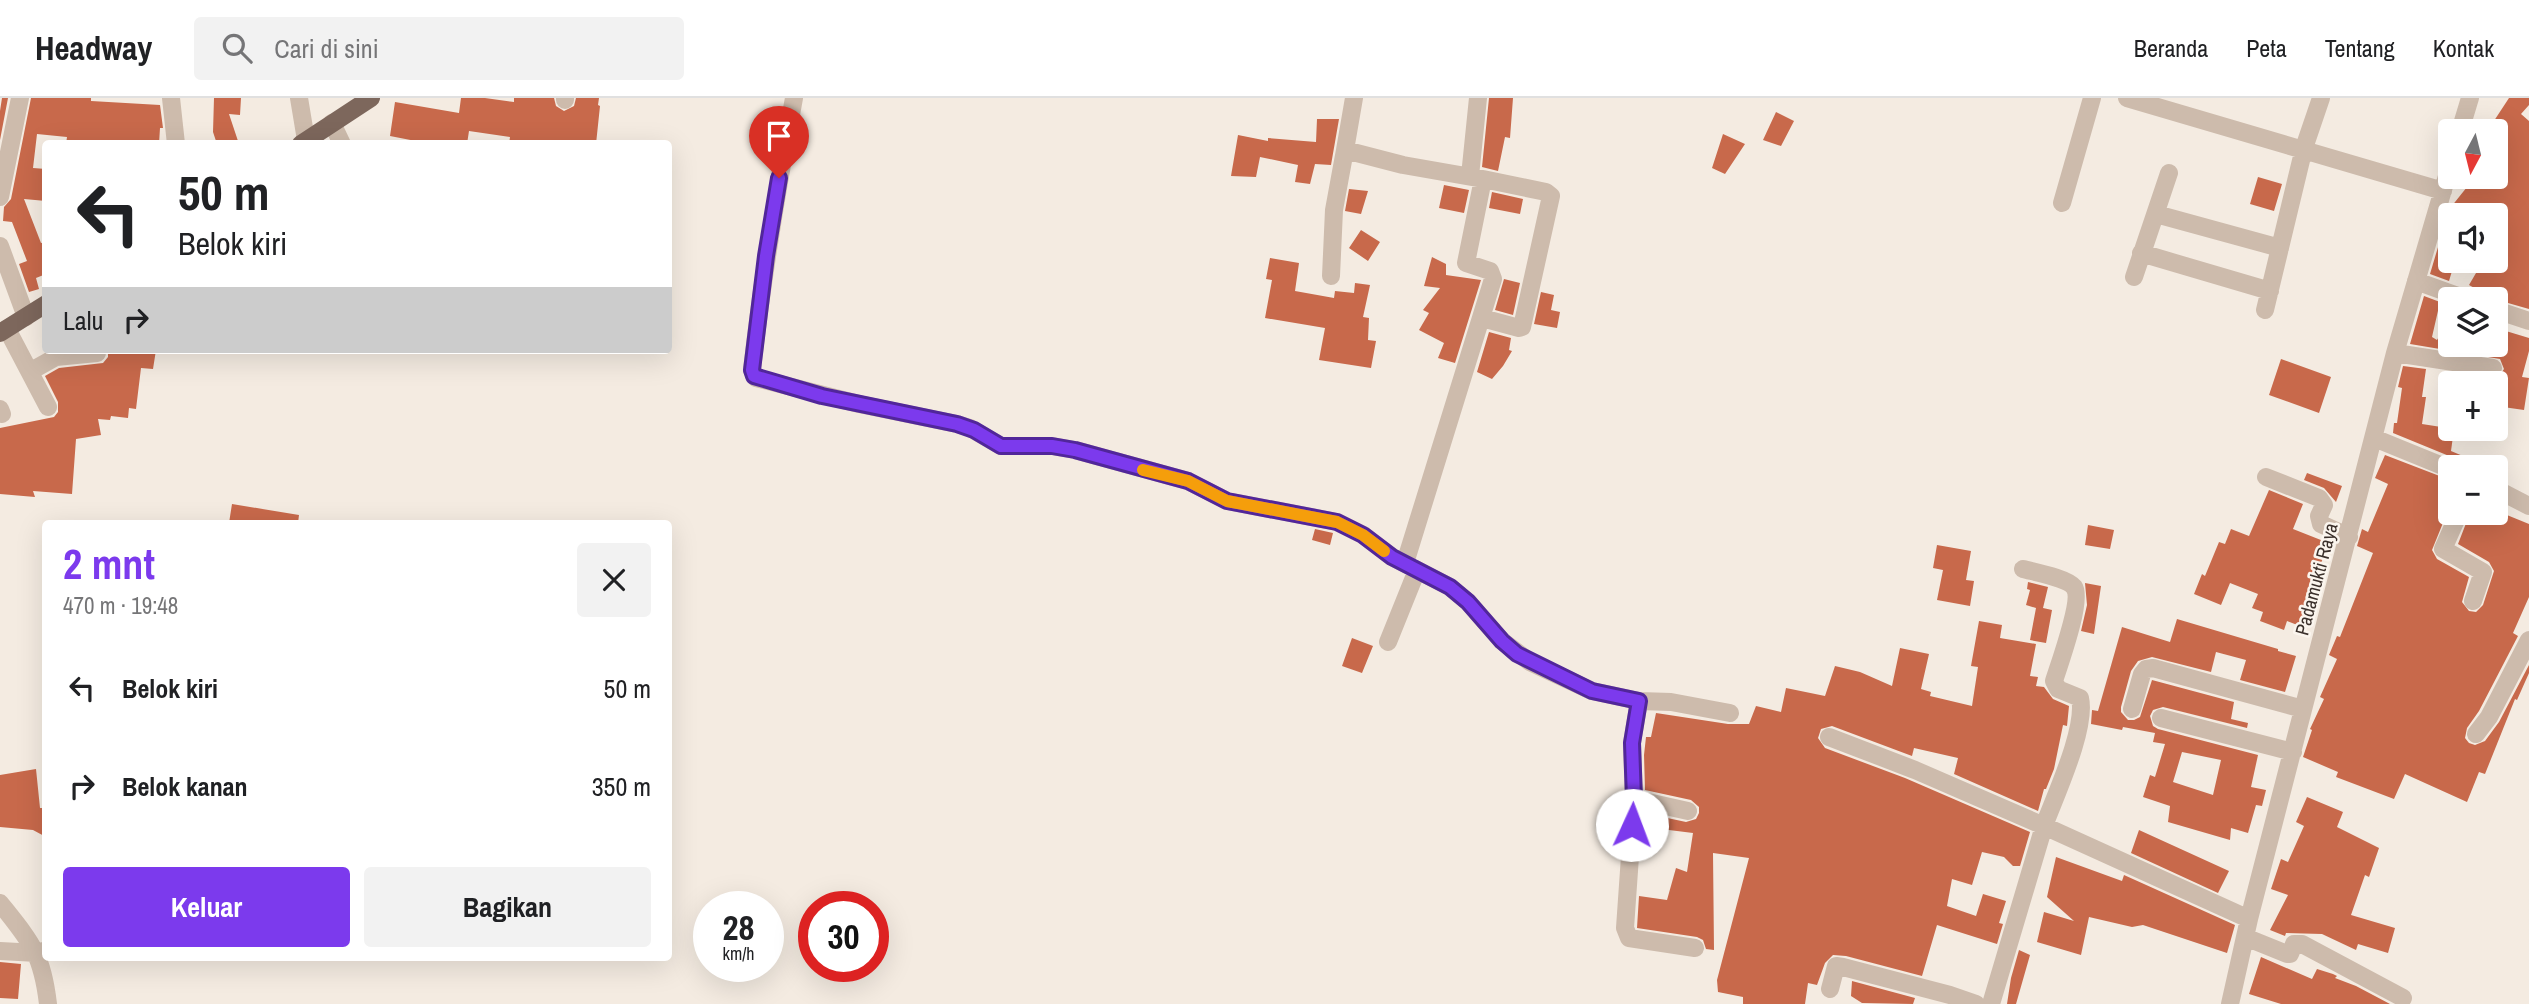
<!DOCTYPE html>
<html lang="id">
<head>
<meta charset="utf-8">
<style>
	:root { --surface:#fff; --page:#f2f2f2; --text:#202124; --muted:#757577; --line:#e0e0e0; --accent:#7c3aed }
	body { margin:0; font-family:"Archivo Narrow",sans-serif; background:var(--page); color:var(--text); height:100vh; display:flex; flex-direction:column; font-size:26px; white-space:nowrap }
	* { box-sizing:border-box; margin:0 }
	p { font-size:23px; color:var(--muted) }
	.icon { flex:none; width:38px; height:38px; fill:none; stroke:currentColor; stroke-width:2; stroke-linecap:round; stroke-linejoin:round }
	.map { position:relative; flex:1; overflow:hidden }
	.details { position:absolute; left:42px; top:422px; width:630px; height:441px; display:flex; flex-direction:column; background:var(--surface); border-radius:7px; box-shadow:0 7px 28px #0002 }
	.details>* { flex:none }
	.top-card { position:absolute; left:42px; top:42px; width:630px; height:214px; border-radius:7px; box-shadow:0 7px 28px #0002; background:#fff; color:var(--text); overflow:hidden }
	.needle { width:46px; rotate:187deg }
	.buttons { position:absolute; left:2438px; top:21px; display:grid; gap:14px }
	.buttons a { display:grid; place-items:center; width:70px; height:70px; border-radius:7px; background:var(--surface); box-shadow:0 7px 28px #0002; font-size:35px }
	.speed { position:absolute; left:693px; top:793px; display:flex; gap:14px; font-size:35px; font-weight:700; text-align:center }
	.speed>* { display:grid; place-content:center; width:91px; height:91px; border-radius:50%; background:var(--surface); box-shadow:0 7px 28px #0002; line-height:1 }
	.speed small { font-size:18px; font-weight:400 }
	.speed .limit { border:10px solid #d22; background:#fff; color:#111 }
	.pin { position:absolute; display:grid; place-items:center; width:60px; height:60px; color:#fff; margin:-72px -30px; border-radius:50% 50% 50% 0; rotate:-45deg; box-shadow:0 0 7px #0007 }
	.pin .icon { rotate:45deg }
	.me { position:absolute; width:77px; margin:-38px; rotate:2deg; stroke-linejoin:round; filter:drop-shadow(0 0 5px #0008) }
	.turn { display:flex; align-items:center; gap:24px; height:147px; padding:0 21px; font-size:32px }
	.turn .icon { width:91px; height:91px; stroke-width:2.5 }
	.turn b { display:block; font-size:49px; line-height:60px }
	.then { display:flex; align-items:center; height:66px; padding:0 21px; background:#0003; gap:14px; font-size:26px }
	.round { display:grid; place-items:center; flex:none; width:74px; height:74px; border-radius:7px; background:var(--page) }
	.overview { display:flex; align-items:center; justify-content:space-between; height:119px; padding:0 21px }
	h1 { font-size:42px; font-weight:800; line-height:52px; color:var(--accent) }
	.action { display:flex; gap:14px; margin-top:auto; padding:14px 21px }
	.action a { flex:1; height:80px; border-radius:7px; background:var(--accent); color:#fff; font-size:28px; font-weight:800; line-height:80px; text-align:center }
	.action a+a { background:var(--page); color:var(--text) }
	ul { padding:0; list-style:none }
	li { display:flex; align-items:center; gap:21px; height:98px; padding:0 21px }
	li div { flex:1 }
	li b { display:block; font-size:26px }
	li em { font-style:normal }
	header { display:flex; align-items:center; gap:42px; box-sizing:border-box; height:98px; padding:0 35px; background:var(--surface); border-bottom:2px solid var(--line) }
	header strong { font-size:33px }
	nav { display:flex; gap:38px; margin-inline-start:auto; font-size:24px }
	.search { width:490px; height:63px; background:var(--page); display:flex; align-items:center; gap:18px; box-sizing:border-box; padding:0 24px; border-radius:7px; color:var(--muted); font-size:26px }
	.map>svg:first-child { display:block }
</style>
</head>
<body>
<header>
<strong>Headway</strong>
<div class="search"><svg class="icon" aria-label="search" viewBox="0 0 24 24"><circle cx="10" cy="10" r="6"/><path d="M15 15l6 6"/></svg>Cari di sini</div>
<nav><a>Beranda</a><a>Peta</a><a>Tentang</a><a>Kontak</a></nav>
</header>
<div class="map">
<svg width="2529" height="906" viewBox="0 0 2529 906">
	<rect width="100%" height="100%" fill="#f4ebe1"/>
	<path fill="#c8694b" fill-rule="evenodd" d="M 2,0 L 8,0 L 0,42 L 0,13 Z
		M 31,0 L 91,0 L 91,3 L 160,7 L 163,30 L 160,30 L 159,46 L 66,46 L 67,39 L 37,36 L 33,70 L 46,71 L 46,103 L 24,101 L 41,145 L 46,144 L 46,176 L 36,180 L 39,191 L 29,194 L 19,166 L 27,163 L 12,124 L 3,123 L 4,109 L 11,101 Z
		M 214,0 L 241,0 L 240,17 L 229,16 L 239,46 L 217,46 L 213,34 Z
		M 461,0 L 485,0 L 514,4 L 514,0 L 554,0 L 556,8 L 564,13 L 574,8 L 576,0 L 599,0 L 598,7 L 600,8 L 596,46 L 509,46 L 510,39 L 469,33 L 467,46 L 431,46 L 390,38 L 395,4 L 459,15 Z
		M 1489,0 L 1513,0 L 1510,40 L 1505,39 L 1498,73 L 1482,69 Z
		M 2509,0 L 2529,0 L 2529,7 L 2521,16 L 2529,23 L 2529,211 L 2494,201 L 2469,187 L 2483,163 L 2496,163 L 2496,117 L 2462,117 L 2451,109 L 2475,79 L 2496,79 L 2496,59 L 2507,45 L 2496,37 L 2496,33 L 2488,32 Z
		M 1776,14 L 1794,23 L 1781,48 L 1763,42 Z
		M 1317,21 L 1339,21 L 1331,67 L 1315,66 L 1310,86 L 1295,84 L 1298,67 L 1260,59 L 1256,79 L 1231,78 L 1238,37 L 1268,43 L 1268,40 L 1316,44 Z
		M 1723,36 L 1745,46 L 1725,76 L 1712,70 Z
		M 2258,79 L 2282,86 L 2274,113 L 2250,106 Z
		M 1444,87 L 1469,92 L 1464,115 L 1439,110 Z
		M 1349,91 L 1368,93 L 1361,116 L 1345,113 Z
		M 1492,94 L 1523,101 L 1520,116 L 1489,110 Z
		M 2447,119 L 2450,120 L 2450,163 L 2455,163 L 2449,183 L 2430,176 Z
		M 1361,132 L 1380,144 L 1368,163 L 1349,150 Z
		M 1432,159 L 1446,166 L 1446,177 L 1481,182 L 1455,265 L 1438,260 L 1444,245 L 1419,232 L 1429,215 L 1423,212 L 1440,190 L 1424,188 Z
		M 1270,160 L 1299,165 L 1295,193 L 1334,200 L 1335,193 L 1354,195 L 1355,185 L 1370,187 L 1363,219 L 1369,220 L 1368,242 L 1376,243 L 1371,270 L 1319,262 L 1325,230 L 1265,220 L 1272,182 L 1266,181 Z
		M 1504,181 L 1520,185 L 1513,217 L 1495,212 Z
		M 1541,194 L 1554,197 L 1551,212 L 1560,214 L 1557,230 L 1534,226 Z
		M 2424,198 L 2440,204 L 2432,239 L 2437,242 L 2450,219 L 2450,247 L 2460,252 L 2460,247 L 2496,247 L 2496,230 L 2529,240 L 2529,253 L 2522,279 L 2529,280 L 2524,312 L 2496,308 L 2498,280 L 2504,271 L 2500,261 L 2410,246 Z
		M 1489,234 L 1511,240 L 1509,252 L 1512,253 L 1503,268 L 1492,281 L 1477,274 Z
		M 108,252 L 156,252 L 153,271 L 141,270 L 136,311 L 129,310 L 128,320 L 111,318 L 110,322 L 98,321 L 101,337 L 76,341 L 72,396 L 33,393 L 35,399 L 0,396 L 0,330 L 54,319 L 58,314 L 58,304 L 45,278 L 59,270 L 103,265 L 108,259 Z
		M 2281,261 L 2331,279 L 2319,315 L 2269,297 Z
		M 2403,268 L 2426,271 L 2422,299 L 2426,299 L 2422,326 L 2454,331 L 2451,353 L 2489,369 L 2461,369 L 2454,360 L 2393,335 L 2394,325 L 2397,325 L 2402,290 L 2398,289 Z
		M 2385,357 L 2450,382 L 2450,393 L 2441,415 L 2447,415 L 2432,452 L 2437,461 L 2469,479 L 2462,504 L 2469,513 L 2476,514 L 2483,507 L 2494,473 L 2489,464 L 2458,446 L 2470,415 L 2502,415 L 2529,426 L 2529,499 L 2513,535 L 2518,538 L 2479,613 L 2467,630 L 2465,640 L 2469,645 L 2475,647 L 2485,643 L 2499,624 L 2529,567 L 2529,575 L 2517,602 L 2515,601 L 2485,676 L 2479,674 L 2467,704 L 2405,676 L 2394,701 L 2336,679 L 2338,674 L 2303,659 L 2312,632 L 2310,631 L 2324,601 L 2320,599 L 2337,561 L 2329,557 L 2337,538 L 2340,539 L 2373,455 L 2357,448 L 2362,431 L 2368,434 L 2388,386 L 2375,380 Z
		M 2307,375 L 2342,388 L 2336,404 L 2324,390 L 2304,382 Z
		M 2269,392 L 2303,406 L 2293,431 L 2331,446 L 2326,461 L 2323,460 L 2306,502 L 2315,506 L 2305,530 L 2287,523 L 2284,532 L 2260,523 L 2263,514 L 2252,510 L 2258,496 L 2230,485 L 2221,507 L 2194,496 L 2202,476 L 2205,478 L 2219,444 L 2225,446 L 2231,431 L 2249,438 Z
		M 232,406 L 299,417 L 298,425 L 229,425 Z
		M 2088,427 L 2114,432 L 2110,451 L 2085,447 Z
		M 1315,431 L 1333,435 L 1330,447 L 1312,442 Z
		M 1937,447 L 1971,453 L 1966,482 L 1974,483 L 1970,508 L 1937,502 L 1943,472 L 1933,470 Z
		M 2028,484 L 2048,489 L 2043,510 L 2052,512 L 2046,545 L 2030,542 L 2036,510 L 2026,507 L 2030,492 L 2027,491 Z
		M 2085,485 L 2101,488 L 2094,536 L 2081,533 L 2087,507 Z
		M 2177,521 L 2278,551 L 2278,553 L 2296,558 L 2285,594 L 2240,582 L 2246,562 L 2216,554 L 2211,574 L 2152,559 L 2138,563 L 2131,573 L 2121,609 L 2121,614 L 2128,622 L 2134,622 L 2140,619 L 2152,582 L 2234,604 L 2231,621 L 2248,625 L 2247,630 L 2163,609 L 2153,612 L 2150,618 L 2153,628 L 2158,631 L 2258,657 L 2251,689 L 2266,692 L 2262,708 L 2256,707 L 2248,735 L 2231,730 L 2230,742 L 2168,724 L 2170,708 L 2143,699 L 2150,677 L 2155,679 L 2165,646 L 2153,644 L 2155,635 L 2123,629 L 2122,632 L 2091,626 L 2092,612 L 2098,613 L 2122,529 L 2170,544 ZM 2182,654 L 2221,662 L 2213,697 L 2173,684 Z
		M 1979,523 L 2002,527 L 2000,540 L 2036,546 L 2030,578 L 2038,579 L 2036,588 L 2044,589 L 2053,601 L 2069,608 L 2067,628 L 2063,627 L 2054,671 L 2046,691 L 2044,691 L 2038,713 L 1954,676 L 1958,660 L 1914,650 L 1912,658 L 1832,628 L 1821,631 L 1818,640 L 1825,650 L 1905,680 L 2030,734 L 2020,768 L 2013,768 L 2004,759 L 1982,754 L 1972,787 L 1952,781 L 1947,808 L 1976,818 L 1983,796 L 2006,803 L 1999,825 L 2003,826 L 1997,846 L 1937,827 L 1922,878 L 1846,858 L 1833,857 L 1825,865 L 1817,887 L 1808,885 L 1805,906 L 1743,906 L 1743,899 L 1718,894 L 1717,882 L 1749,760 L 1713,755 L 1714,852 L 1706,851 L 1703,842 L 1697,839 L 1637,830 L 1639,798 L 1667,802 L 1676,770 L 1687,774 L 1693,735 L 1661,731 L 1660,735 L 1643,733 L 1644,715 L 1686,724 L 1696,721 L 1699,715 L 1699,709 L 1691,702 L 1645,692 L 1644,657 L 1646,639 L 1651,639 L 1656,615 L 1728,626 L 1749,626 L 1756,608 L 1781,614 L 1786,590 L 1825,598 L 1835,568 L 1860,574 L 1892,588 L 1900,550 L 1929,556 L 1921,591 L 1931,594 L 1930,598 L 1972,608 L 1978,569 L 1971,568 Z
		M 1352,540 L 1373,548 L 1362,575 L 1342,568 Z
		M 36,671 L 40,710 L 46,710 L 46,739 L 33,732 L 0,729 L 0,677 Z
		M 2307,699 L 2343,714 L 2337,729 L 2379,750 L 2369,779 L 2365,777 L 2351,817 L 2395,830 L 2388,855 L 2358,846 L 2356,852 L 2322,836 L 2286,835 L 2285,838 L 2270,832 L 2288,797 L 2271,791 L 2281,761 L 2288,764 L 2304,728 L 2296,724 Z
		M 2139,732 L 2229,773 L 2218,795 L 2131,755 Z
		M 2056,759 L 2122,783 L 2124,777 L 2235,827 L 2227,855 L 2143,827 L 2132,829 L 2089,819 L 2081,857 L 2037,844 L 2044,814 L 2074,823 L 2047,799 Z
		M 2019,852 L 2030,857 L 2016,906 L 2007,906 L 2011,880 Z
		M 2261,859 L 2312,881 L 2317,871 L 2333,876 L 2337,878 L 2335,880 L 2356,888 L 2390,906 L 2281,906 L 2249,896 Z
		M 0,864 L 21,866 L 18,901 L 0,900 Z
		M 1852,883 L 1915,900 L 1913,906 L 1862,905 L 1851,898 Z"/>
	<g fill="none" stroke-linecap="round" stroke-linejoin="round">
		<path stroke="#cdbbac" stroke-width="18" d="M 171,0 L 176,46
			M 299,0 L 306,42
			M 794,0 C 777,91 762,181 752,272 L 756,280 L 859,306 L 957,326 L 970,330 L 1001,348 L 1052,348 L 1075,352 L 1188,383 L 1227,403 L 1337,424 L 1363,437 L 1392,459 L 1450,489 L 1468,504 L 1502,543 L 1530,564 L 1592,593 L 1639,603 L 1671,604 L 1730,615
			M 2127,0 L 2443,93
			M 565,2 L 565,0
			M 332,25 L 342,46
			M 2460,33 L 2470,0
			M 1345,52 L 1354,0
			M 1470,78 L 1478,0
			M 0,99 L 20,0
			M 2062,105 L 2092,0
			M 2156,116 L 2280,150
			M 0,148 L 26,219
			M 2141,155 L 2270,193
			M 1331,178 L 1334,112 L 1345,52 L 1403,67 L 1483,81 L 1466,165 L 1490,173 L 1493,181 L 1405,465
			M 2134,179 L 2169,75
			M 2416,183 L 2466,201
			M 2265,212 L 2304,50 L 2321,0
			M 2496,212 L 2529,223
			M 1482,220 L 1519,230 L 1522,229 L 1551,98 L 1546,94 L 1483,81
			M 7,231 L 48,309
			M 2395,255 L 2493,270
			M 31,273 L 56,259 L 97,255
			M 0,311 L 2,316
			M 2374,340 L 2450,371
			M 2266,379 L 2319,400 L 2324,407 L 2319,418 L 2321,426 L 2349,439
			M 2496,391 L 2529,408
			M 2459,415 L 2443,451 L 2483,474 L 2473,503
			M 1388,544 L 1417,472
			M 1639,603 L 1632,645 L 1634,701 L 1688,713
			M 2132,611 L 2142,576 L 2146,571 L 2153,570 L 2303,611
			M 2161,620 L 2293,654
			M 2476,636 L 2489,619 L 2529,542
			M 1829,639 L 1915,672 L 2044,728 C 2055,698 2087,630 2080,600 L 2058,591 L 2054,583 C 2059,567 2083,501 2074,489 C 2067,480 2034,474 2023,471
			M 1634,701 L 1625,830 L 1629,840 L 1695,850
			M 0,805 C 31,844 42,855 48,906
			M 2245,839 L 2287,856 L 2290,856 L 2294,846 L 2302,846 L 2403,900
			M 0,853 L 37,855 L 43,853
			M 1830,891 L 1836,868 L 1843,869 L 1950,897 L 1976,906
			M 1991,906 L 2044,728 L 2249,821
			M 2230,906 L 2249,821 L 2395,255 L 2450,68"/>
		<path stroke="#7d675c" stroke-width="18" d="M 301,46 L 371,0
			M 0,235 L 46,206"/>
	</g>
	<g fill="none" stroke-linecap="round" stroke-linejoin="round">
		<g stroke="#51269a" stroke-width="18">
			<path id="route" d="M 779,80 L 766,158 L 752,272 L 754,278 L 822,298 L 957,326 L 974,332 L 1001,348 L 1052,348 L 1075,352 L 1188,383 L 1227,403 L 1337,424 L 1363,437 L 1392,459 L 1450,489 L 1468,504 L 1502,543 L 1517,556 L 1592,593 L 1639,603 L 1632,645 L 1634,701 L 1632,727"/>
		</g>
		<use href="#route" stroke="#7c3aed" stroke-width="12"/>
		<path stroke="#f59e0b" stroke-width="12" d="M 1143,372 L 1188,383 L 1227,403 L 1337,424 L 1363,437 L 1384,453"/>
	</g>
	<g text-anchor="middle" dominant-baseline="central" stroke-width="5" stroke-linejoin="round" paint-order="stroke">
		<g font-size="19" fill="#3b302b" stroke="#fbf5ee">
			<text transform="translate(2316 481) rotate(-75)">Padamukti Raya</text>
		</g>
	</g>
</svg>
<div class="buttons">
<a><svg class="needle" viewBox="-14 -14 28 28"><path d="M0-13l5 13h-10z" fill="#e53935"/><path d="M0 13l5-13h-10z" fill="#757577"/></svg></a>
<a><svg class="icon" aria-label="sound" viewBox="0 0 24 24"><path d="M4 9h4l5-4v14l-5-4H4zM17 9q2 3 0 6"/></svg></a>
<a><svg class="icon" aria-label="layers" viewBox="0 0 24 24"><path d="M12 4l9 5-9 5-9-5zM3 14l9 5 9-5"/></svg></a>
<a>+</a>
<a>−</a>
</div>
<div class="speed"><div>28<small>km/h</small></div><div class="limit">30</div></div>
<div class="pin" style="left:779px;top:80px;background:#d93025"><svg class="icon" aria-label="arrive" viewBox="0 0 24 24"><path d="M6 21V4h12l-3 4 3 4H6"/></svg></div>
<svg class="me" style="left:1632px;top:727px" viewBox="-20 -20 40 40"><circle r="19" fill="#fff"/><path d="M0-13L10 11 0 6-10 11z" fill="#7c3aed"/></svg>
<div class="top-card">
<div class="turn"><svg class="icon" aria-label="left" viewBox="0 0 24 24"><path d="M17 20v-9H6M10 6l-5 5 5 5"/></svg><div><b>50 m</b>Belok kiri</div></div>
<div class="then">Lalu<svg class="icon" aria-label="right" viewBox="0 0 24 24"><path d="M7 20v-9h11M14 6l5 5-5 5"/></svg></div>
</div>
<section class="details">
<div class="overview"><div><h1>2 mnt</h1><p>470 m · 19:48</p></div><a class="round"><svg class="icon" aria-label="close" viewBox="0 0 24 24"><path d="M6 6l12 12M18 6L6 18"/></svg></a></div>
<ul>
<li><svg class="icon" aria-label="left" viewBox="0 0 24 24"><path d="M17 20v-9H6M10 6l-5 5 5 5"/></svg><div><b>Belok kiri</b></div><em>50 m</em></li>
<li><svg class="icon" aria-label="right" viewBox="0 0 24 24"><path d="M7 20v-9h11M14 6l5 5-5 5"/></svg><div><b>Belok kanan</b></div><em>350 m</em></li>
</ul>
<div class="action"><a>Keluar</a><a>Bagikan</a></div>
</section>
</div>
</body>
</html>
